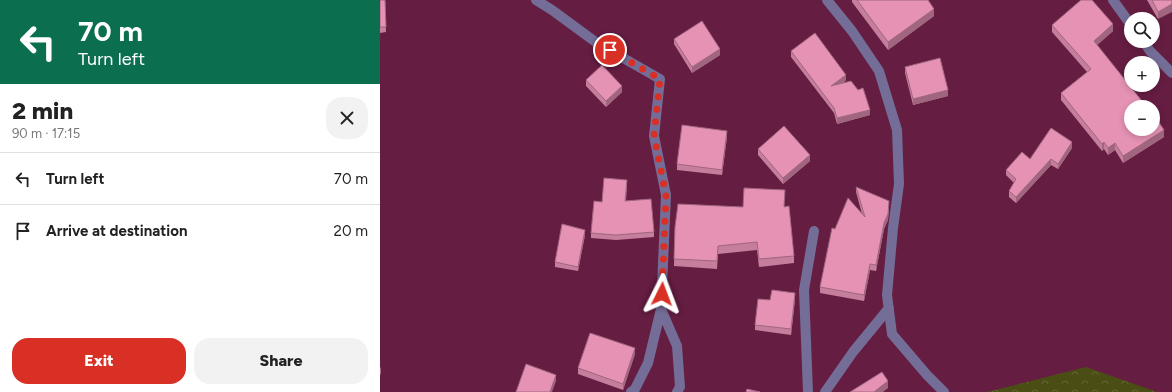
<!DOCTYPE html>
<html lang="en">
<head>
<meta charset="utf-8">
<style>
	:root { --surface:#fff; --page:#f2f2f2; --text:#222; --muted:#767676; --line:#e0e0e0; --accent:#d93025 }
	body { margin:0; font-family:Figtree,sans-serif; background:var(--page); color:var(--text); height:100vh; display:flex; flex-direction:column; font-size:15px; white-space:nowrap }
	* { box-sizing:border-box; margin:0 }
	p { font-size:13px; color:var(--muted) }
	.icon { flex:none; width:22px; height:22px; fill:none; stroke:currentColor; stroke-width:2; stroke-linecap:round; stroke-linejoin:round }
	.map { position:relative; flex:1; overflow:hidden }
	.side { display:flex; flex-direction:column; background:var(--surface); width:380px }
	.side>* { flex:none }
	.top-card { background:#0b6e4f; color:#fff; overflow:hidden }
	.tools { position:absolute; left:744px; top:12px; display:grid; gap:8px }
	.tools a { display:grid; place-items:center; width:36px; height:36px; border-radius:50%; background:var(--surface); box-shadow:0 2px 6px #0003; font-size:20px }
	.pin { position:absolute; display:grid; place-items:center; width:34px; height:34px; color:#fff; margin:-17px; border:2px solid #fff; border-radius:50%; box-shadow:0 1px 4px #0007 }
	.me { position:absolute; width:44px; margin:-22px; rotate:3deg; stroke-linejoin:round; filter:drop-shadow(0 0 3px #0008) }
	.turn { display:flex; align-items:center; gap:14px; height:84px; padding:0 12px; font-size:18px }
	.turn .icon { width:52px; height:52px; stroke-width:2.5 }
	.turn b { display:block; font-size:28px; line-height:34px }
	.round { display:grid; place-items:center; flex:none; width:42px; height:42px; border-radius:16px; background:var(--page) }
	.head { display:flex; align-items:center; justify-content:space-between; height:68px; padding:0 12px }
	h1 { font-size:24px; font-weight:800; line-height:30px }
	.action { display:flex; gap:8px; margin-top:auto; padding:8px 12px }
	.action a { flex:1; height:46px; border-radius:16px; background:var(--accent); color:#fff; font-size:16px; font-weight:800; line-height:46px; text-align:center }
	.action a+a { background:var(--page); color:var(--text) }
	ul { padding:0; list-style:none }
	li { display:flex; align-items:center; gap:12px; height:52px; padding:0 12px; border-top:1px solid var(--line) }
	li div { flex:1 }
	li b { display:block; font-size:15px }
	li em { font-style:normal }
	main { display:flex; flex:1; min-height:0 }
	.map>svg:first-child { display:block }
</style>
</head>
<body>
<main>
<section class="side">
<div class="top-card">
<div class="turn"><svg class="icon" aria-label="left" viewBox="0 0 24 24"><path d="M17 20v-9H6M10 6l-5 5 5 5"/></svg><div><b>70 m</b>Turn left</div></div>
</div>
<div class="head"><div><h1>2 min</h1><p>90 m · 17:15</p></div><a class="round"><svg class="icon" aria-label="close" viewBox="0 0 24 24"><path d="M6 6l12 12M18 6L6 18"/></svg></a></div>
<ul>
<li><svg class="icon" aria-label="left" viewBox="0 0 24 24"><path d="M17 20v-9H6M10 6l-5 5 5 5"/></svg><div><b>Turn left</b></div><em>70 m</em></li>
<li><svg class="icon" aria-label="arrive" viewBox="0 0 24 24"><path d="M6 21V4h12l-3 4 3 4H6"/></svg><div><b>Arrive at destination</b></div><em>20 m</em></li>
</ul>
<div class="action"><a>Exit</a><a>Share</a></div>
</section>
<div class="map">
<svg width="792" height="392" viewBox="0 0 792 392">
	<defs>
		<pattern id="forest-crowns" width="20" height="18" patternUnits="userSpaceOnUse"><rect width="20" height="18" fill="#4b4e14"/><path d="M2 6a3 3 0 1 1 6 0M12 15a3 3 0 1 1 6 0" fill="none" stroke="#656635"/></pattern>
	</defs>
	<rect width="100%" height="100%" fill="#651d42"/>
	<path fill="url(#forest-crowns)" d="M 706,367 L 777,392 L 607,392 Z"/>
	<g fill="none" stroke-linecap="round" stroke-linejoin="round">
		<path stroke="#746d97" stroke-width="10" d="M 156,0 L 172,10 L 217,43 L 280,79 L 274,136 L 286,195 L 281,309 L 268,363 L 255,389 L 251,392
			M 447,0 L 472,31 L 499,71 L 517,130 L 519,184 L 513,228 L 507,295 L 512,334 L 547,375 L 564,392
			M 733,0 L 751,25
			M 763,41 L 770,51 L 792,73
			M 281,309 L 297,346 L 300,387 L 297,392
			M 428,392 L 424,290 L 434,231
			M 445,392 L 473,352 L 509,308"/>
	</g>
	<path fill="#c57e9c" d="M 0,0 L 5,0 L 6,32 L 0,33 Z
		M 472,0 L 548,0 L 554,16 L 508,50 L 472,2 Z
		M 767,0 L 792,0 L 778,19 Z
		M 672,25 L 733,31 L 717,45 L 784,137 L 743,163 L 735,150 L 728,155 L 724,149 L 722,151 L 681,100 L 681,93 L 707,72 L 672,32 Z
		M 294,39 L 340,55 L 312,73 L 294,44 Z
		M 411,51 L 466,80 L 463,83 L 490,115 L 457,124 L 454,113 L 411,57 Z
		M 525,67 L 568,96 L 533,105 L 525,73 Z
		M 206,80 L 242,92 L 226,107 L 206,86 Z
		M 347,137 L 342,175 L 297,170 L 297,164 Z
		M 692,148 L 678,169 L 671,165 L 636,203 L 629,197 L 629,191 L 634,183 L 626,175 L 626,170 L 650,159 Z
		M 378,149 L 430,161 L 403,184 L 378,155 Z
		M 247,185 L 246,201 L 274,232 L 274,237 L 236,240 L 211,238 L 211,233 L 222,202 Z
		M 476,187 L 509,207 L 508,220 L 504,229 L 496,271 L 490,270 L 484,301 L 440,293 L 440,287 L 455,229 L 482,214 L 476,192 Z
		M 363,207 L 405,207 L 414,256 L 414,263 L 379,267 L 377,250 L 338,254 L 337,269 L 294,266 L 295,227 Z
		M 205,235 L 198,271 L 175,267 L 175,262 Z
		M 415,299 L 411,335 L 375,330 L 375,325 L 390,300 Z
		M 255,354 L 243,390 L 198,374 L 198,368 Z"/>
	<path fill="#a0667f" d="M 792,4 L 792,12 L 778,19 L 778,12 Z
		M 554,9 L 554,16 L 508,50 L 508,42 Z
		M 733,24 L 733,31 L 714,48 L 714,41 Z
		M 340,49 L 340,55 L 312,73 L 312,67 Z
		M 466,75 L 466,80 L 451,91 L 451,86 Z
		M 242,86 L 242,92 L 226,107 L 226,101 Z
		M 568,90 L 568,96 L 533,105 L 533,99 Z
		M 490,110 L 490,115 L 457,124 L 457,118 Z
		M 784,130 L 784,137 L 743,163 L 743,156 Z
		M 347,131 L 347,137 L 342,175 L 342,170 Z
		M 692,142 L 692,148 L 678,169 L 678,164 Z
		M 724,142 L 724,149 L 722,151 L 722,144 Z
		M 735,143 L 735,150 L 728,155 L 728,148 Z
		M 430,155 L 430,161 L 403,184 L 403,178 Z
		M 671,159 L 671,165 L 636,203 L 636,197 Z
		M 509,201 L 509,207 L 508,220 L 504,229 L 496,271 L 496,265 L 504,223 Z
		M 205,230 L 205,235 L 198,271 L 198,267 Z
		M 490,264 L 490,270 L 484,301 L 484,295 Z
		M 415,293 L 415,299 L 411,335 L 411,329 Z
		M 255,348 L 255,354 L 243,390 L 243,384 Z
		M 1,367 L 1,374 L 0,375 L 0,368 Z
		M 176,375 L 176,381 L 172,392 L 170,392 Z
		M 508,381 L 508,388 L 503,392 L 494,392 Z"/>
	<path fill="#e592b5" stroke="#a0667f" d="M 0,0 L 5,0 L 6,27 L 0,27 Z
		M 477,0 L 548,0 L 554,9 L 508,42 Z
		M 701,0 L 712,0 L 733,24 L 714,41 L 766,106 L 768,105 L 769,107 L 751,107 L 751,129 L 773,129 L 773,113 L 784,130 L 743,156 L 735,143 L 728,148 L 724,142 L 722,144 L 681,93 L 711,69 L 672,25 Z
		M 772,0 L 792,0 L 792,4 L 778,12 Z
		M 322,21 L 340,49 L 312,67 L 294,39 Z
		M 435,33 L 466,75 L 451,86 L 471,81 L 478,90 L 483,88 L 490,110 L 457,118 L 454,108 L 411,51 Z
		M 560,58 L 568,90 L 533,99 L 525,67 Z
		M 222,65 L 242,86 L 226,101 L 206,80 Z
		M 302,125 L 347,131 L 342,170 L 297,164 Z
		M 404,126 L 430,155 L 403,178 L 378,149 Z
		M 671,128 L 692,142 L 678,164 L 671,159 L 636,197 L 629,191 L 636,179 L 626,170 L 642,152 L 650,159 Z
		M 224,178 L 247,180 L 245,201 L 271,199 L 274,232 L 236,235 L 211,233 L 214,201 L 222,202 Z
		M 476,187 L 509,201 L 508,214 L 504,223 L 496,265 L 490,264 L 484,295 L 440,287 L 452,228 L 455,229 L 468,198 L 485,217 Z
		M 364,188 L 405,190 L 404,207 L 409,206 L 414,256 L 379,259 L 377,242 L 338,246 L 337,261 L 294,259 L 295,227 L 298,204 L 363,207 Z
		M 182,224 L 205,230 L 198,267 L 175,262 Z
		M 392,290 L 415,293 L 411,329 L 375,325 L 378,299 L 390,300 Z
		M 210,333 L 255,348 L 243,384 L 198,368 Z
		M 146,364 L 176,375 L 170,392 L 136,392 Z
		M 502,372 L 508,381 L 494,392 L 470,392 Z
		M 367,389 L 380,392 L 366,392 Z"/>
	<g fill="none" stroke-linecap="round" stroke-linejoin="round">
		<path stroke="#d93025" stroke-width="7" stroke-dasharray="0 12.6" d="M 230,50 L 280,79 L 274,136 L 286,195 L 282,294"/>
	</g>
</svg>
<div class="tools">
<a><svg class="icon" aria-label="search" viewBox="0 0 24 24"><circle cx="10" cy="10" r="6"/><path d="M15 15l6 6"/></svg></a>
<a>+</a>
<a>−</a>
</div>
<div class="pin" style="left:230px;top:50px;background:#d93025"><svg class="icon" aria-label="arrive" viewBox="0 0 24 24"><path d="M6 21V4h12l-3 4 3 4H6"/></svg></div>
<svg class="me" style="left:282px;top:294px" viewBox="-20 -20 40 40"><path d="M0-17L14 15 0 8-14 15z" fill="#d93025" stroke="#fff" stroke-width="4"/></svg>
</div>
</main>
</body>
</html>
